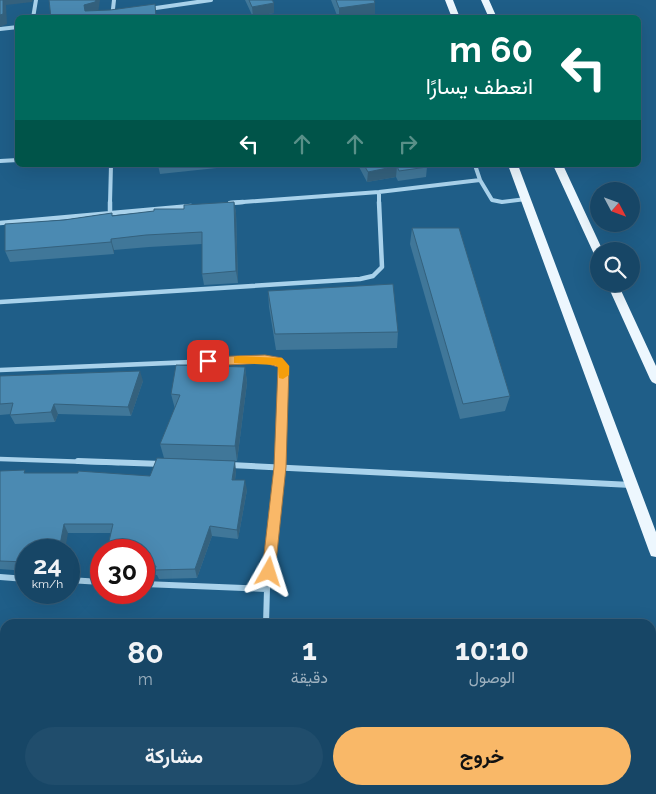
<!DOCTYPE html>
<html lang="ar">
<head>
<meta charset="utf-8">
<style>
	:root { --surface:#174666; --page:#204d6c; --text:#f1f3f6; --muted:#9eb1bf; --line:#365e7a; --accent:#f9b868 }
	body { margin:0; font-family:Raleway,Vazirmatn,sans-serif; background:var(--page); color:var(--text); direction:rtl; height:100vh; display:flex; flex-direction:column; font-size:19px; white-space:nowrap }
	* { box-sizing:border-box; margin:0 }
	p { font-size:16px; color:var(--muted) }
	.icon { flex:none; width:28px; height:28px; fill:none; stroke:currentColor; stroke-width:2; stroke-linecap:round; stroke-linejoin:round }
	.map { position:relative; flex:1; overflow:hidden; direction:ltr }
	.side { position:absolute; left:0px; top:619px; width:656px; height:176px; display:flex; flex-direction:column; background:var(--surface); border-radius:15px 15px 0 0; box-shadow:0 5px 20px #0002,0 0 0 1px var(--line); direction:rtl }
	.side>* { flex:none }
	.banner { position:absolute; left:15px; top:15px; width:626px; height:152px; border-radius:8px; box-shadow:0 5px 20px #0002,0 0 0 1px var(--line); direction:rtl; background:#00695c; color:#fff; overflow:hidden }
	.needle { width:32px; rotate:131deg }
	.fabs { position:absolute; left:590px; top:182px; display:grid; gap:10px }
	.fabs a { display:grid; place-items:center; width:50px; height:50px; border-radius:50%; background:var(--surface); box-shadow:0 5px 20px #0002,0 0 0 1px var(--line); font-size:25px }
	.speed { position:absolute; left:15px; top:539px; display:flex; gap:10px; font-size:25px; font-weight:700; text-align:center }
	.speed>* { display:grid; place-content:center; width:65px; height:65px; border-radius:50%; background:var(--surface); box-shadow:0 5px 20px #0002,0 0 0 1px var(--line); line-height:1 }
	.speed small { font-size:12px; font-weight:400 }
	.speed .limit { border:8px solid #d22; background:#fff; color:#111 }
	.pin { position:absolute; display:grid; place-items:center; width:42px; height:42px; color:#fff; margin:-21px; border-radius:10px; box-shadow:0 2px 8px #0006 }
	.me { position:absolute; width:55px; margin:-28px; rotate:6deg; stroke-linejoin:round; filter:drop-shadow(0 0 4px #0008) }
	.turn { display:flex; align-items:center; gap:18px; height:105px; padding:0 25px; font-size:22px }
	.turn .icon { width:65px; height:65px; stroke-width:2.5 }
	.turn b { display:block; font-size:35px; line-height:42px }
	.lanes { display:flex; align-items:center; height:48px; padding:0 25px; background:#0003; justify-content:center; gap:25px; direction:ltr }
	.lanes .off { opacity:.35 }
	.eta { display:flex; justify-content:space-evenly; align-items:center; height:85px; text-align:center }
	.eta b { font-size:30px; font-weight:700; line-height:35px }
	.button { display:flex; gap:10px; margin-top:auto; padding:10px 25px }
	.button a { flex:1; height:58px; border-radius:30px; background:var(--accent); color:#111; font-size:20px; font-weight:700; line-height:58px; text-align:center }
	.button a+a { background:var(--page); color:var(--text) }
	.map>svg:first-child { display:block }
</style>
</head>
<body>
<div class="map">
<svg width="656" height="794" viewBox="0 0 656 794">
	<rect width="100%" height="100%" fill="#1f5e88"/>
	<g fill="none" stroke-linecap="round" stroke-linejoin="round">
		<path stroke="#a9d2eb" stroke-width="4" d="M 149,9 L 211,0
			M 33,18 L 36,0
			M 112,18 L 114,0
			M 0,29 L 18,27
			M 0,161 L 18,160
			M 480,180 L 492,200 L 502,202 L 526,199
			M 379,192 L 379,203
			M 110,203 L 111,165
			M 230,203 L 379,192 L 480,180 L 475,165"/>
		<path stroke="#a9d2eb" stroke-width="4.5" d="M 230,203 L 243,202
			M 110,212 L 110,202
			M 0,223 L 191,206
			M 0,302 L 360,279 L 373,276 L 382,267 L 379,202
			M 0,370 L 265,359 L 278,361 L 284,366 L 280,463
			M 0,459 L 119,463"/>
		<path stroke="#a9d2eb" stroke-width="6" d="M 78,461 L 162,464
			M 230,465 L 631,485
			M 0,577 L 26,579
			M 69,580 L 101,582
			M 144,584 L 267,589
			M 266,624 L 267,589 L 280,461
			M 0,783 L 5,784
			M 56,790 L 89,794
			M 251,794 L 252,790"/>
		<path fill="#edf7fe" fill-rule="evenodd" d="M 445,0 L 453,0 L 460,18 L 452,18 Z
			M 481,0 L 489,0 L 497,18 L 489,18 Z
			M 508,165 L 518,165 L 656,532 L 656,557 L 651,556 L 649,551 Z
			M 553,165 L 563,165 L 603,251 L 599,251 L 599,258 L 594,254 Z
			M 607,284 L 618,284 L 656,366 L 656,384 L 652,382 L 650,379 Z"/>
	</g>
	<path fill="#407799" d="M 245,0 L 272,0 L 274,3 L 274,13 L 253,17 Z
		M 331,0 L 374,0 L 375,3 L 375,14 L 349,18 L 338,18 Z
		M 158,165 L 245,165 L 160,174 Z
		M 358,165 L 426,165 L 427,167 L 426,177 L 398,181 L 396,177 L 367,182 Z
		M 234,202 L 236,213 L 238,283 L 204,285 L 202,274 L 202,244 L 149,247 L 114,250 L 114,254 L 10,262 L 5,251 L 64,220 L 112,213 L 112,216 L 184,209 Z
		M 412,228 L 510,396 L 505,411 L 460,419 L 410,244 Z
		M 268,291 L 398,332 L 397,348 L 276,350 L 269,307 Z
		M 245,367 L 247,383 L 237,461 L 164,458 L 160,444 L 175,409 L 171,394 Z
		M 0,376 L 143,381 L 131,416 L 58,414 L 55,422 L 15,424 L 10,415 L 11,414 L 0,415 Z
		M 0,471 L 26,473 L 150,476 L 236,471 L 235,480 L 247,490 L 238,539 L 212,536 L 197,578 L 159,579 L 157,575 L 144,575 L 144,550 L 111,533 L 68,533 L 26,550 L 26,571 L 0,569 Z
		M 497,790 L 640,790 L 641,794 L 498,794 Z"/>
	<path fill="#34617d" d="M 3,0 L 33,0 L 32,2 L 6,5 L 7,24 L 0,27 L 0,15 Z
		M 96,0 L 100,0 L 98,13 L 86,18 L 84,5 Z
		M 274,3 L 274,13 L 253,17 L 252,7 Z
		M 375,3 L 375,14 L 349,18 L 339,18 L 339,8 Z
		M 397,166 L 396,177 L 367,182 L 368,172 Z
		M 234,202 L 236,213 L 238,283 L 236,271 Z
		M 111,239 L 114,250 L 114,254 L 111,242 Z
		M 245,367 L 247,383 L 237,461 L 235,446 Z
		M 140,371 L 143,381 L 131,416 L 128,407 Z
		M 54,404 L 58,414 L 55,422 L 51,412 Z
		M 235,461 L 236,471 L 234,489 L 232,480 Z
		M 245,480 L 247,490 L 238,539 L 237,530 Z
		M 64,524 L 68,533 L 65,550 L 59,550 Z
		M 210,526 L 212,536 L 197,578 L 195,569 Z"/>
	<path fill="#4b8ab2" stroke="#34617d" d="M 0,0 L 3,0 L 3,14 L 0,15 Z
		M 49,0 L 96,0 L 95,2 L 84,5 L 85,11 L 110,10 L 155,4 L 156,18 L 51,18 Z
		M 249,0 L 272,0 L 274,3 L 252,7 Z
		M 336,0 L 374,0 L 375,3 L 339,8 Z
		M 364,165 L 426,165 L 427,167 L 399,171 L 397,166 L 368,172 Z
		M 234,202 L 236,271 L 202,274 L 202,232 L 146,235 L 111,239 L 111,242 L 5,251 L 5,224 L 64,220 L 112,213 L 112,216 L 154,211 L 154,209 L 184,209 L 184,205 Z
		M 412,228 L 459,228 L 510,396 L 463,404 Z
		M 393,284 L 398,332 L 275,334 L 268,291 Z
		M 176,365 L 245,367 L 235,446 L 160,444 L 180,395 L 171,394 Z
		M 140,371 L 128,407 L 54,404 L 51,412 L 10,415 L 13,403 L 0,404 L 0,376 Z
		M 157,458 L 235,461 L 232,480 L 245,480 L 237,530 L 210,526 L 195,569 L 155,570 L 156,566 L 144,566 L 144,550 L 107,550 L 113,524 L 64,524 L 59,550 L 26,550 L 26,562 L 0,561 L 0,471 L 25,470 L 24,473 L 78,473 L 78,471 L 150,476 Z
		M 506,790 L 640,790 L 641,794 L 507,794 Z"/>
	<path fill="#f9b868" stroke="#a27844" d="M 265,355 L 282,358 L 289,366 L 286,467 L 275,572 L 273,576 L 269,578 L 264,576 L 262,572 L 274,467 L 278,367 L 265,363 L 208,366 L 203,361 L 208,357 Z"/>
	<path fill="#f59e0b" d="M 238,356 L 282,358 L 289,366 L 289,375 L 283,379 L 279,378 L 278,367 L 275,365 L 234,363 L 234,357 Z"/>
</svg>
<div class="fabs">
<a><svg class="needle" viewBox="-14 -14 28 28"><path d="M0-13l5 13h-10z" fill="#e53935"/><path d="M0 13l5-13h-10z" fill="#9eb1bf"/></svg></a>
<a><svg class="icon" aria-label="search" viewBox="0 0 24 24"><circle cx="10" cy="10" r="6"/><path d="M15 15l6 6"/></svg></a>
</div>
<div class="speed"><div>24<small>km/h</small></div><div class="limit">30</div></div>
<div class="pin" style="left:208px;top:361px;background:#d93025"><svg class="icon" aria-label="arrive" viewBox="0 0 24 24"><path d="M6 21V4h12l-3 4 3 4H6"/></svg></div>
<svg class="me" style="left:269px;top:572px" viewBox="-20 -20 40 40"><path d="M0-17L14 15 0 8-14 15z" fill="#f9b868" stroke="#fff" stroke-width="4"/></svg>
<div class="banner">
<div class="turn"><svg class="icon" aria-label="left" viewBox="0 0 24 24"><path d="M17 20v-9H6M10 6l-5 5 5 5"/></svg><div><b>60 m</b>انعطف يسارًا</div></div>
<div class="lanes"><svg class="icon" aria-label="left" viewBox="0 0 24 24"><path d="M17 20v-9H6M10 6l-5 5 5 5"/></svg><svg class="icon off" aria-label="ahead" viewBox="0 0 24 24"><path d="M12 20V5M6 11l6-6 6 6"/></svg><svg class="icon off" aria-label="ahead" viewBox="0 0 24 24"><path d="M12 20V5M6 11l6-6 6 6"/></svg><svg class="icon off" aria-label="right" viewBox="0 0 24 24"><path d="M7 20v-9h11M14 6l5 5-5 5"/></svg></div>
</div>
<section class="side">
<div class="eta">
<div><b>10:10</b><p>الوصول</p></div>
<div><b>1</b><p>دقيقة</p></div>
<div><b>80</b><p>m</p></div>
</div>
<div class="button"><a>خروج</a><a>مشاركة</a></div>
</section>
</div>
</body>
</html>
